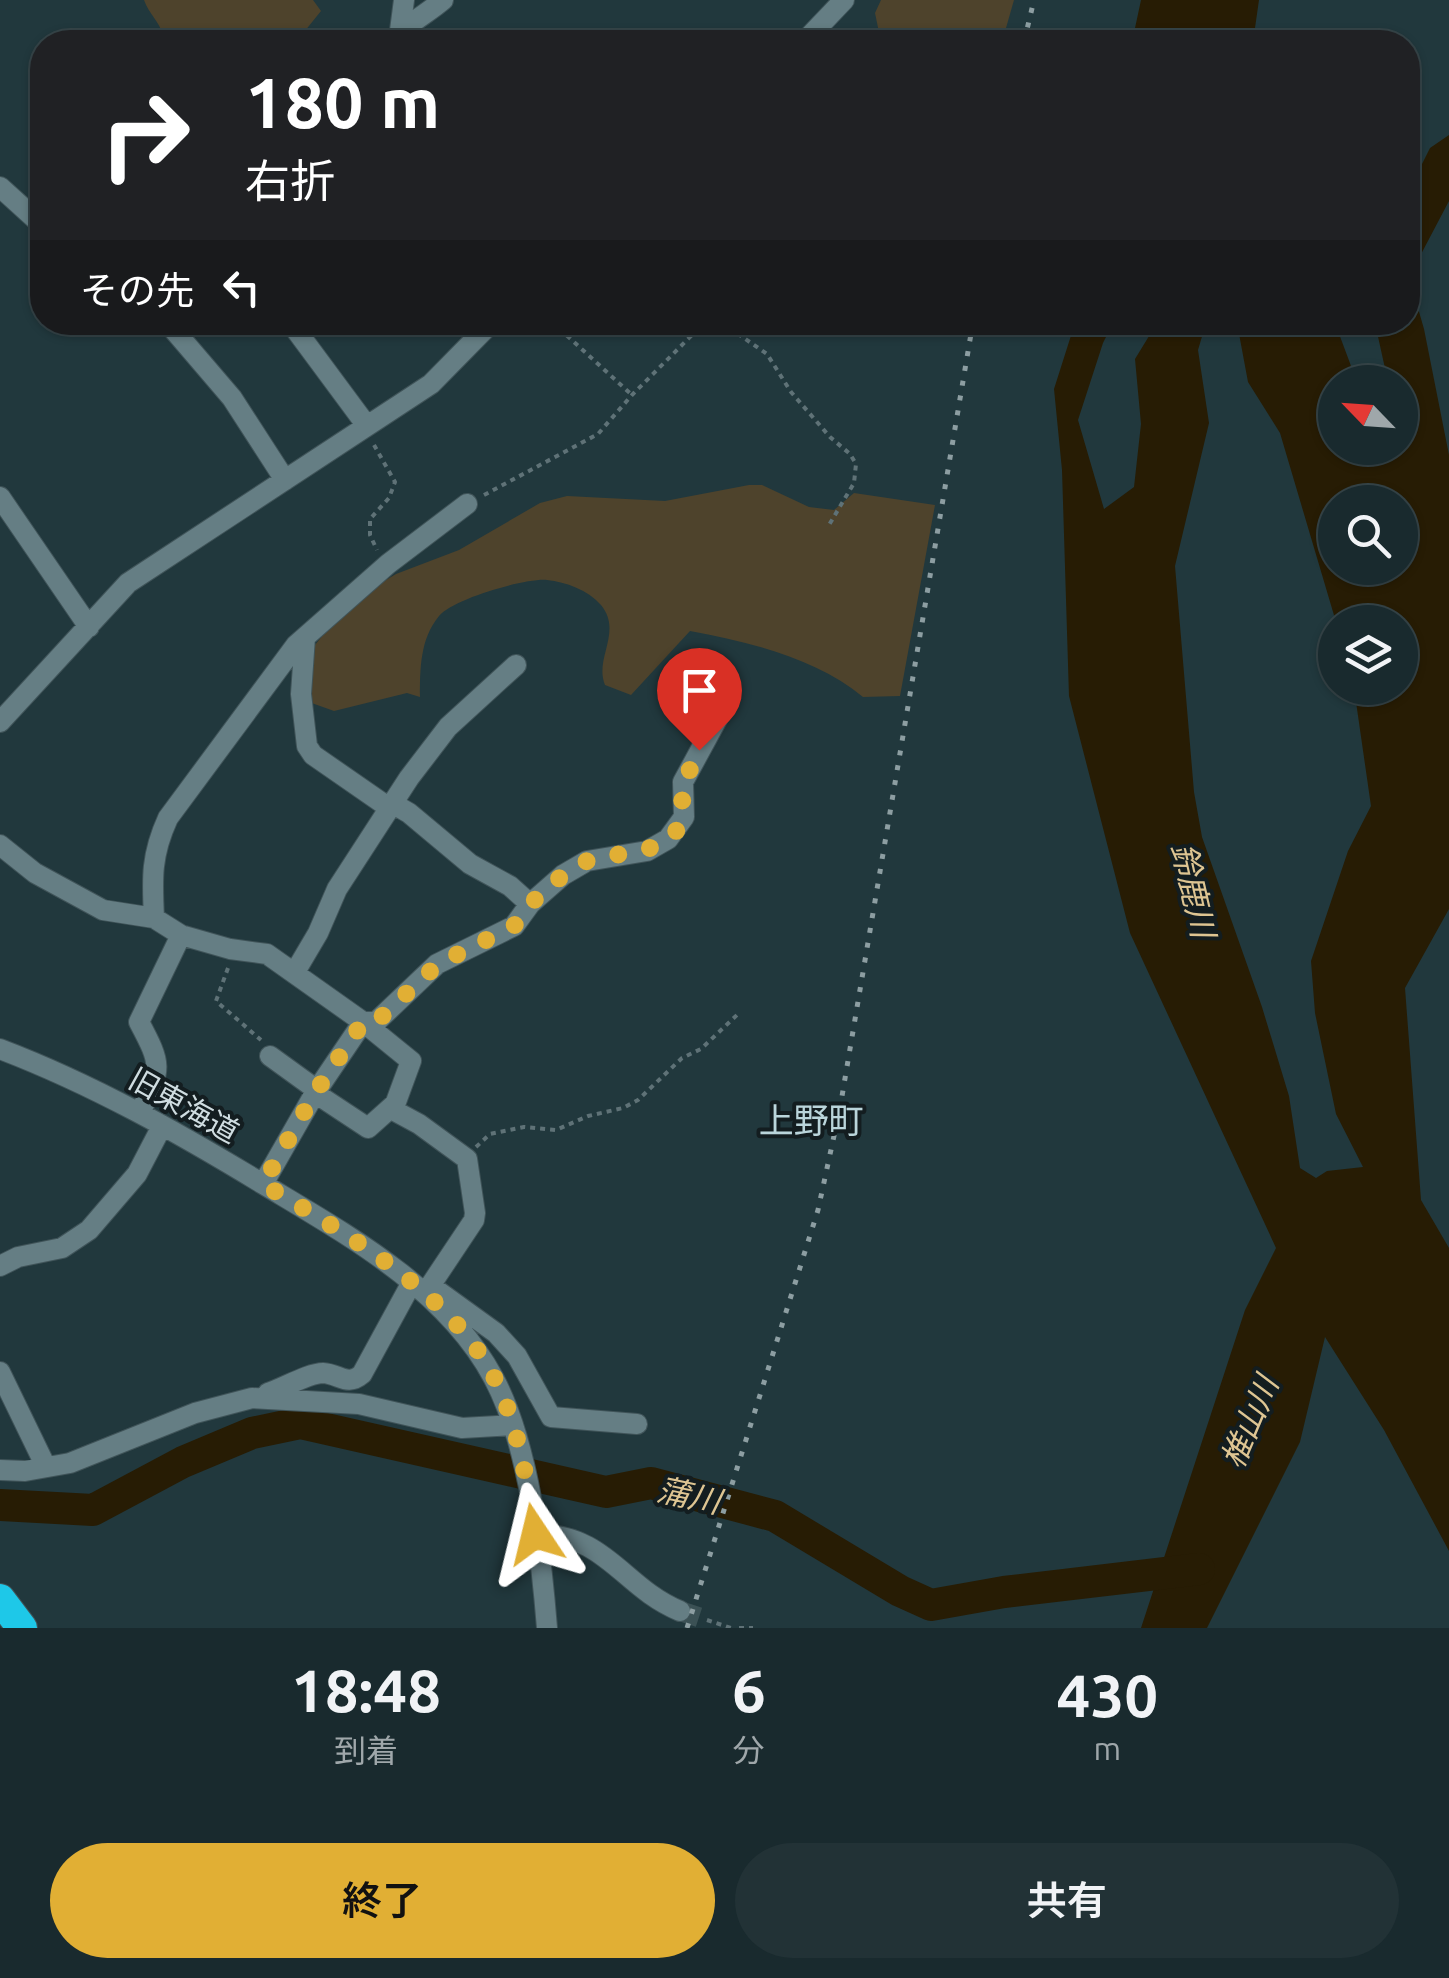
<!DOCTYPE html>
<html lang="ja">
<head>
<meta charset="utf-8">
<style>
	:root { --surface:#192a2e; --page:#223236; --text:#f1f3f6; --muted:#9fa7aa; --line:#37464a; --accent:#e1af34 }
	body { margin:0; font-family:Ubuntu,"Noto Sans JP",sans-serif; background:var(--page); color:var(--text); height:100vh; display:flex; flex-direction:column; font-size:38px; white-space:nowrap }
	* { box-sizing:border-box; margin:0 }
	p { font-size:32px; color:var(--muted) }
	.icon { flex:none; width:55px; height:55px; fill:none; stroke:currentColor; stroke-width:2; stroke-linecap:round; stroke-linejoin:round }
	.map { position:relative; height:1628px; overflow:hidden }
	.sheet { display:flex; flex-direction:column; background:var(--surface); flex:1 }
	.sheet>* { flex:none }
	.guide { position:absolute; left:30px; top:30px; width:1390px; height:305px; border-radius:40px; box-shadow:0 2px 8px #0004,0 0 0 2px var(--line); background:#202124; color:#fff; overflow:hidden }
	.needle { width:65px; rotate:295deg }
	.fabs { position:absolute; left:1318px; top:365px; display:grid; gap:20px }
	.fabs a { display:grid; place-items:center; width:100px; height:100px; border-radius:50%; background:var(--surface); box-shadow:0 2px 8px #0004,0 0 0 2px var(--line); font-size:50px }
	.pin { position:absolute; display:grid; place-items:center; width:85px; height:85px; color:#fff; margin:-102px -42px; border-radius:50% 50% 50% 0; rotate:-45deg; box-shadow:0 0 10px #0007 }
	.pin .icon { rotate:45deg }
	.me { position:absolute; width:110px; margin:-55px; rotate:350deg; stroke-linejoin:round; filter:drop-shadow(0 0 8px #0008) }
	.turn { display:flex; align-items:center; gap:35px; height:210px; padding:0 50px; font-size:45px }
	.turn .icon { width:130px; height:130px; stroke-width:2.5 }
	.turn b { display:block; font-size:70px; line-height:85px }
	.then { display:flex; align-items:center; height:95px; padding:0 50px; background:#0003; gap:20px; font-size:38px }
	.eta { display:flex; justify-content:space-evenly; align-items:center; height:170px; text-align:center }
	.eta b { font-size:60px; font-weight:600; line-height:70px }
	.cta { display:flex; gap:20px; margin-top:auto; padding:20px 50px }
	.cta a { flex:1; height:115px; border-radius:60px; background:var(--accent); color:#111; font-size:40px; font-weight:600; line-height:115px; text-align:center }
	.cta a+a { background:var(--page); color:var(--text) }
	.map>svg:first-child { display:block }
</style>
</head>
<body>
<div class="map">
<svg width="1449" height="1628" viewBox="0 0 1449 1628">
	<rect width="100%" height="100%" fill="#21383d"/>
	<path fill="#4e432c" d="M 144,0 L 313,0 L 321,11 L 296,42 L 150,42 L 163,35 C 159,21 149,14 144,0 Z
		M 881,0 L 1014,0 L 1002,42 L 881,42 L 875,13 Z
		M 749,485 L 762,485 L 809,507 L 834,510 L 854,493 L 935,505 L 900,696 L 863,697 C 816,658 749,642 690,631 L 631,695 L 605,685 C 594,658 623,632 601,605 C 588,590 566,582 547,580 C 525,578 453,599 439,616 C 420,639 420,669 420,697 L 407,693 L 334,711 L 295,697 L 315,645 L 348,603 L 396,574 L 459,550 L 540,503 L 567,496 L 665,501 Z"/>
	<path fill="#271c04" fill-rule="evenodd" d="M 1141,0 L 1259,0 L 1253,42 L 1132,42 Z
		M 1449,135 L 1449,201 L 1409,277 L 1424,329 L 1449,455 L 1449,909 L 1405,988 L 1421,1200 L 1449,1248 L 1449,1551 L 1384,1430 L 1325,1337 L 1300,1442 L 1207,1628 L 1141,1628 L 1245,1310 L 1276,1248 L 1130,933 L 1069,696 L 1062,470 L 1054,389 L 1075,323 L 1113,323 L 1103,343 L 1078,420 L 1104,509 L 1134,487 L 1141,424 L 1135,359 L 1157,323 L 1206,323 L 1198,350 L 1209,423 L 1175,566 L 1194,792 L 1202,837 L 1262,1007 L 1289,1096 L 1300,1168 L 1316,1178 L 1327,1171 L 1363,1167 L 1336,1114 L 1315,1013 L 1311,961 L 1348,851 L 1371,806 L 1354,688 L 1400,688 L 1400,622 L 1336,622 L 1280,433 L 1248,382 L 1237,323 L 1335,323 L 1357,382 L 1335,382 L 1335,448 L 1381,448 L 1385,457 L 1387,448 L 1400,448 L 1400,382 L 1388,382 L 1375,323 L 1408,322 L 1408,192 L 1430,148 ZM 1335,502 L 1400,502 L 1400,568 L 1335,568 Z"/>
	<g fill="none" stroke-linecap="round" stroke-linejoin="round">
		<path stroke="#271c04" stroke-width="32" d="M 0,1505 L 93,1510 L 183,1462 L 252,1433 L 300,1423 L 606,1492 L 651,1483 L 775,1516 L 900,1591 L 931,1605 L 1004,1592 L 1199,1569"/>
		<path stroke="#3b5155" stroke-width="20" stroke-dasharray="20 10" stroke-linecap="butt" d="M 680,1611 L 707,1620"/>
		<g stroke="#405459" stroke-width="22">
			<path id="minor" d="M 399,38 L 404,0
				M 393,42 C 404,25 427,14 443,0
				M 804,42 L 844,0
				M 0,187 L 42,225
				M 167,322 L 232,398 L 285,480
				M 290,322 L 367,426
				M 0,497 L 89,627
				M 305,637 L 301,694 L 307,746 L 313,755 L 388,807 L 397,806 L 409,813 L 470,864 L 510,886 L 530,904
				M 0,722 L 128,583 L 431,384 L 492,322
				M 0,845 L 35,873 L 103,910 L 154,918 L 181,935 L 230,949 L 267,954 L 363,1022 L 411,1061 L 393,1110 L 419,1124 L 467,1159 L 475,1213 L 474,1220 L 430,1286
				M 154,918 C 152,878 151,855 168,818 L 296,645 L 388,564 L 467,504
				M 295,972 L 318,933 L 337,889 L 409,778 L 448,727 L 516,665
				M 0,1049 C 92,1084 179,1133 263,1184 C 346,1234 445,1288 493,1377 C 529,1443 541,1553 547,1628
				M 270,1056 L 317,1090
				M 315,1093 L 368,1128 L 396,1103
				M 140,1113 C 161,1068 163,1067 139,1022 L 181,935
				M 263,1184 L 315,1093 L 363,1022 L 376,1022 L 437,964 L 514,926 L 530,904 L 563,875 L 587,861 L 647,851 L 668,839 L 684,817 L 683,782 L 727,701
				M 0,1266 L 18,1257 L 62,1248 L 89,1230 L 137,1174 L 162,1126
				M 431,1286 L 496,1333 L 517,1356 L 551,1417 L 637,1424
				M 0,1372 L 46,1467
				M 268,1393 C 283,1388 309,1373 323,1373 C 340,1374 347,1387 362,1374 L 411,1284
				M 0,1470 L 25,1471 L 70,1463 L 195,1413 L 252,1398 L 359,1404 L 462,1428 L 513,1425
				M 535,1534 C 607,1534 622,1587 680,1611"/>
		</g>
		<g stroke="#405459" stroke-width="32">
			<path id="highway" d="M 0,1599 L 22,1628"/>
		</g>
		<path stroke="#5f7277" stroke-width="4" stroke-dasharray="5 5" stroke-linecap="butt" d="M 552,322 L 632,395
			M 721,322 L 767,354 L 791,392 L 830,437 L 850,454 L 856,464 L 854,483 L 829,525
			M 374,445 L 395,482 L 389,498 L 370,519 L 370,535 L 377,550
			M 484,495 L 598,434 L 632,395 L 705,322
			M 228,968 L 216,1001 L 261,1040
			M 476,1147 L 490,1134 L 524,1127 L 556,1130 L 588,1116 L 623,1108 L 638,1100 L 682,1058 L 701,1049 L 738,1014
			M 707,1620 L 731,1628
			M 739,1628 L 753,1628"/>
		<use href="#minor" stroke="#657e84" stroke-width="20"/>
		<use href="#highway" stroke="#1ec8e8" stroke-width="30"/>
		<path stroke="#8d9ea2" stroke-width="5" stroke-dasharray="5 10" stroke-linecap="butt" d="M 1024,42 L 1034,0
			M 687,1628 L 818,1210 L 840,1108 L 973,322"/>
	</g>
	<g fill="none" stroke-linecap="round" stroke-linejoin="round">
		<path stroke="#e1af34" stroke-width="18" stroke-dasharray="0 32.4" d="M 535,1534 C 527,1482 519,1427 495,1379 C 451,1292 343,1232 263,1184 L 315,1093 L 363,1022 L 376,1022 L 438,964 L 514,926 L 530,904 L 563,875 L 587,861 L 659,846 L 675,833 L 684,817 L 681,789 L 699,750"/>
	</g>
	<g text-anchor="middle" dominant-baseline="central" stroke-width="8" stroke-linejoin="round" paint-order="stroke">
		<g font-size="30" fill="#cfdce0" stroke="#131d20">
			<text transform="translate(184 1105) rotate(29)">旧東海道</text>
		</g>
		<g font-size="32" font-style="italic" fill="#dec592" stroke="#131d20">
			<text transform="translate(1194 890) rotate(77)">鈴鹿川</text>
			<text transform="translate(1249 1422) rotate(-67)">椎山川</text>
			<text transform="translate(689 1495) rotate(12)">蒲川</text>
		</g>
		<g font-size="35" fill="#bad5db" stroke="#131d20">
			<text x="811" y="1120">上野町</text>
		</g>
	</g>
</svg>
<div class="fabs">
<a><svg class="needle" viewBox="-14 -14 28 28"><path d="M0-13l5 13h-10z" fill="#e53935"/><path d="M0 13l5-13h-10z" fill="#9fa7aa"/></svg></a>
<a><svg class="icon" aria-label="search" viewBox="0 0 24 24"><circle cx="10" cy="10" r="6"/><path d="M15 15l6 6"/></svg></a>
<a><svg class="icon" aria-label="layers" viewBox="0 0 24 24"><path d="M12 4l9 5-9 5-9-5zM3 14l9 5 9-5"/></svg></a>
</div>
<div class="pin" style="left:699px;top:750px;background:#d93025"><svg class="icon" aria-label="arrive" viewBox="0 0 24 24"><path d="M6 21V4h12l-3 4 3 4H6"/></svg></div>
<svg class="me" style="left:535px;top:1534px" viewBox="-20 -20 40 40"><path d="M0-17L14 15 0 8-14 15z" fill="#e1af34" stroke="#fff" stroke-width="4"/></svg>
<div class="guide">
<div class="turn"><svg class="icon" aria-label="right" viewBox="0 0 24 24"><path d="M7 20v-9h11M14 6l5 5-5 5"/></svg><div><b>180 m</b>右折</div></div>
<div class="then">その先<svg class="icon" aria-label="left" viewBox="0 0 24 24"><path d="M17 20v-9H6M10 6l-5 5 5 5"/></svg></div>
</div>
</div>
<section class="sheet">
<div class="eta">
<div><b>18:48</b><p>到着</p></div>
<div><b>6</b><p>分</p></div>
<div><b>430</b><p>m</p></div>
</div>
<div class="cta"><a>終了</a><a>共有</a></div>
</section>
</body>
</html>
